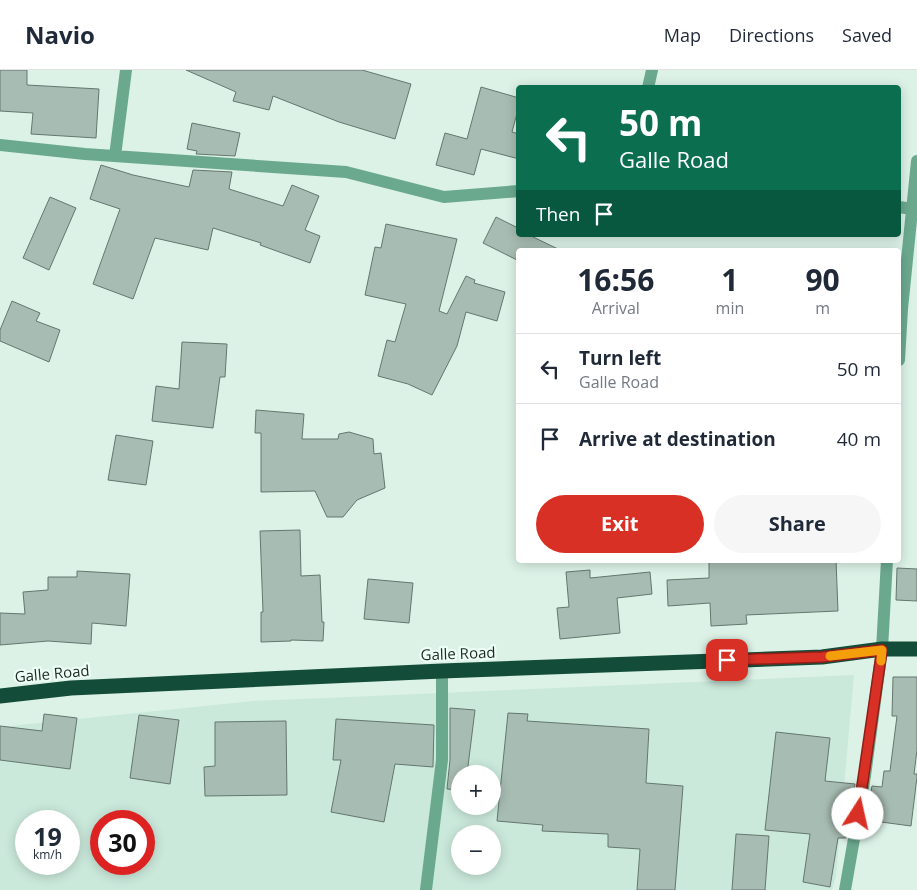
<!DOCTYPE html>
<html lang="en">
<head>
<meta charset="utf-8">
<style>
	:root { --surface:#fff; --page:#f6f6f7; --text:#1f2937; --muted:#747a83; --line:#e0e1e3; --accent:#d93025 }
	body { margin:0; font-family:"Open Sans",sans-serif; background:var(--page); color:var(--text); height:100vh; display:flex; flex-direction:column; font-size:19px; white-space:nowrap }
	* { box-sizing:border-box; margin:0 }
	p { font-size:16px; color:var(--muted) }
	.icon { flex:none; width:28px; height:28px; fill:none; stroke:currentColor; stroke-width:2; stroke-linecap:round; stroke-linejoin:round }
	.map { position:relative; flex:1; overflow:hidden }
	.sheet { position:absolute; left:516px; top:178px; width:385px; height:315px; display:flex; flex-direction:column; background:var(--surface); border-radius:5px; box-shadow:0 2px 12px #0003 }
	.sheet>* { flex:none }
	.hud { position:absolute; left:516px; top:15px; width:385px; height:152px; border-radius:5px; box-shadow:0 2px 12px #0003; background:#0b6e4f; color:#fff; overflow:hidden }
	.buttons { position:absolute; left:451px; top:695px; display:grid; gap:10px }
	.buttons a { display:grid; place-items:center; width:50px; height:50px; border-radius:50%; background:var(--surface); box-shadow:0 2px 12px #0003; font-size:25px }
	.speed { position:absolute; left:15px; top:740px; display:flex; gap:10px; font-size:25px; font-weight:700; text-align:center }
	.speed>* { display:grid; place-content:center; width:65px; height:65px; border-radius:50%; background:var(--surface); box-shadow:0 2px 12px #0003; line-height:1 }
	.speed small { font-size:12px; font-weight:400 }
	.speed .limit { border:8px solid #d22; background:#fff; color:#111 }
	.pin { position:absolute; display:grid; place-items:center; width:42px; height:42px; color:#fff; margin:-21px; border-radius:10px; box-shadow:0 2px 8px #0006 }
	.me { position:absolute; width:55px; margin:-28px; rotate:10deg; stroke-linejoin:round; filter:drop-shadow(0 0 4px #0008) }
	.turn { display:flex; align-items:center; gap:18px; height:105px; padding:0 20px; font-size:22px }
	.turn .icon { width:65px; height:65px; stroke-width:2.5 }
	.turn b { display:block; font-size:35px; line-height:42px }
	.then { display:flex; align-items:center; height:48px; padding:0 20px; background:#0003; gap:10px; font-size:19px }
	.eta { display:flex; justify-content:space-evenly; align-items:center; height:85px; text-align:center }
	.eta b { font-size:30px; font-weight:700; line-height:35px }
	.primary-button { display:flex; gap:10px; margin-top:auto; padding:10px 20px }
	.primary-button a { flex:1; height:58px; border-radius:30px; background:var(--accent); color:#fff; font-size:20px; font-weight:700; line-height:58px; text-align:center }
	.primary-button a+a { background:var(--page); color:var(--text) }
	ul { padding:0; list-style:none }
	li { display:flex; align-items:center; gap:15px; height:70px; padding:0 20px; border-top:1px solid var(--line) }
	li div { flex:1 }
	li b { display:block; font-size:19px }
	li em { font-style:normal }
	header { display:flex; align-items:center; gap:30px; box-sizing:border-box; height:70px; padding:0 25px; background:var(--surface); border-bottom:1px solid var(--line) }
	header strong { font-size:24px }
	nav { display:flex; gap:28px; margin-inline-start:auto; font-size:18px }
	.map>svg:first-child { display:block }
</style>
</head>
<body>
<header>
<strong>Navio</strong>
<nav><a>Map</a><a>Directions</a><a>Saved</a></nav>
</header>
<div class="map">
<svg width="917" height="820" viewBox="0 0 917 820">
	<rect width="100%" height="100%" fill="#dcf2e7"/>
	<path fill="#cae9db" fill-rule="evenodd" d="M 854,605 L 836,806 L 832,820 L 0,820 L 0,657 L 253,631 ZM 460,704 L 492,704 L 492,736 L 460,736 ZM 26,751 L 69,751 L 69,794 L 26,794 ZM 101,751 L 144,751 L 144,794 L 101,794 ZM 460,764 L 492,764 L 492,796 L 460,796 Z"/>
	<path fill="#a7bcb2" stroke="#64776e" d="M 0,0 L 27,0 L 27,15 L 99,19 L 96,68 L 31,64 L 33,43 L 0,41 Z
		M 186,0 L 362,0 L 411,14 L 395,69 L 339,52 L 273,26 L 269,40 L 233,31 L 236,22 Z
		M 481,17 L 519,28 L 519,36 L 512,62 L 519,64 L 519,89 L 481,79 L 474,105 L 436,95 L 445,63 L 467,69 Z
		M 192,53 L 240,63 L 235,86 L 196,84 L 197,81 L 187,79 Z
		M 101,95 L 133,105 L 189,117 L 193,100 L 232,102 L 229,119 L 283,136 L 292,115 L 319,126 L 305,160 L 320,166 L 310,193 L 260,175 L 261,173 L 213,158 L 208,180 L 155,168 L 133,229 L 93,214 L 120,139 L 90,129 Z
		M 50,127 L 76,138 L 49,200 L 23,188 Z
		M 496,147 L 516,157 L 519,160 L 519,165 L 529,165 L 560,180 L 519,180 L 519,191 L 483,173 Z
		M 386,154 L 457,169 L 439,241 L 447,244 L 466,206 L 475,210 L 474,213 L 505,222 L 497,251 L 466,242 L 457,276 L 432,325 L 408,314 L 378,306 L 387,270 L 395,272 L 406,234 L 365,225 L 375,177 L 381,178 Z
		M 12,231 L 40,243 L 36,251 L 60,260 L 49,292 L 0,271 L 0,260 Z
		M 182,272 L 227,274 L 225,307 L 220,307 L 213,358 L 152,351 L 156,316 L 179,319 Z
		M 256,340 L 304,344 L 302,369 L 338,369 L 339,364 L 349,362 L 373,369 L 374,384 L 381,383 L 385,418 L 357,430 L 343,447 L 327,447 L 315,421 L 261,422 L 261,363 L 255,363 Z
		M 116,365 L 153,371 L 146,415 L 108,410 Z
		M 300,460 L 301,506 L 320,505 L 322,552 L 324,552 L 323,571 L 291,570 L 291,571 L 261,572 L 261,542 L 263,542 L 260,461 Z
		M 709,490 L 836,490 L 838,541 L 746,545 L 747,554 L 711,556 L 710,533 L 668,536 L 667,510 L 709,508 Z
		M 897,498 L 917,499 L 917,531 L 896,530 Z
		M 590,500 L 590,508 L 650,502 L 652,524 L 617,528 L 620,563 L 560,569 L 557,538 L 569,537 L 566,502 Z
		M 77,501 L 130,504 L 126,556 L 92,553 L 91,574 L 48,571 L 0,575 L 0,543 L 25,544 L 23,522 L 48,520 L 48,507 L 77,507 Z
		M 368,509 L 413,513 L 409,553 L 364,549 Z
		M 893,607 L 917,607 L 917,680 L 914,704 L 917,704 L 917,707 L 911,756 L 866,750 L 872,716 L 882,717 L 884,701 L 890,701 L 897,646 L 892,646 Z
		M 450,638 L 475,640 L 467,704 L 460,704 L 460,720 L 447,719 L 450,690 Z
		M 508,643 L 528,644 L 527,651 L 649,659 L 646,713 L 683,716 L 675,820 L 637,820 L 640,779 L 608,777 L 608,764 L 542,761 L 543,755 L 497,751 Z
		M 44,644 L 77,648 L 70,699 L 0,690 L 0,656 L 42,661 Z
		M 139,645 L 179,650 L 170,714 L 130,708 Z
		M 336,649 L 434,655 L 433,697 L 395,694 L 384,752 L 331,742 L 341,690 L 333,690 Z
		M 286,651 L 287,725 L 205,726 L 204,697 L 215,696 L 215,652 Z
		M 776,662 L 830,668 L 825,711 L 855,714 L 846,768 L 838,768 L 830,817 L 803,812 L 810,764 L 765,760 Z
		M 736,764 L 769,766 L 765,820 L 732,820 Z"/>
	<g fill="none" stroke-linecap="round" stroke-linejoin="round">
		<path stroke="#6ba98f" stroke-width="12" d="M 648,18 L 652,0
			M 0,75 L 85,84 L 346,102 L 444,127 L 519,121
			M 115,86 L 126,0
			M 899,137 L 912,139
			M 899,290 L 902,239 L 917,91
			M 426,820 L 442,690 L 442,601
			M 845,820 L 865,706 L 882,579 L 887,490"/>
		<path stroke="#134c38" stroke-width="15" d="M 0,626 L 71,618 L 442,601 L 822,587 L 882,579 L 917,579"/>
	</g>
	<g fill="none" stroke-linecap="round" stroke-linejoin="round">
		<g stroke="#8d1f18" stroke-width="12">
			<path id="route" d="M 727,590 L 822,587 L 882,580 L 858,744"/>
		</g>
		<use href="#route" stroke="#d93025" stroke-width="9"/>
		<path stroke="#f59e0b" stroke-width="9" d="M 830,586 L 882,580 L 881,591"/>
	</g>
	<g text-anchor="middle" dominant-baseline="central" stroke-width="4.5" stroke-linejoin="round" paint-order="stroke">
		<g font-size="15" fill="#1f2824" stroke="#ecfef6">
			<text transform="translate(458 583) rotate(-2)">Galle Road</text>
			<text transform="translate(52 603) rotate(-5)">Galle Road</text>
		</g>
	</g>
</svg>
<div class="buttons">
<a>+</a>
<a>−</a>
</div>
<div class="speed"><div>19<small>km/h</small></div><div class="limit">30</div></div>
<div class="pin" style="left:727px;top:590px;background:#d93025"><svg class="icon" aria-label="arrive" viewBox="0 0 24 24"><path d="M6 21V4h12l-3 4 3 4H6"/></svg></div>
<svg class="me" style="left:858px;top:744px" viewBox="-20 -20 40 40"><circle r="19" fill="#fff"/><path d="M0-13L10 11 0 6-10 11z" fill="#d93025"/></svg>
<div class="hud">
<div class="turn"><svg class="icon" aria-label="left" viewBox="0 0 24 24"><path d="M17 20v-9H6M10 6l-5 5 5 5"/></svg><div><b>50 m</b>Galle Road</div></div>
<div class="then">Then<svg class="icon" aria-label="arrive" viewBox="0 0 24 24"><path d="M6 21V4h12l-3 4 3 4H6"/></svg></div>
</div>
<section class="sheet">
<div class="eta">
<div><b>16:56</b><p>Arrival</p></div>
<div><b>1</b><p>min</p></div>
<div><b>90</b><p>m</p></div>
</div>
<ul>
<li><svg class="icon" aria-label="left" viewBox="0 0 24 24"><path d="M17 20v-9H6M10 6l-5 5 5 5"/></svg><div><b>Turn left</b><p>Galle Road</p></div><em>50 m</em></li>
<li><svg class="icon" aria-label="arrive" viewBox="0 0 24 24"><path d="M6 21V4h12l-3 4 3 4H6"/></svg><div><b>Arrive at destination</b></div><em>40 m</em></li>
</ul>
<div class="primary-button"><a>Exit</a><a>Share</a></div>
</section>
</div>
</body>
</html>
